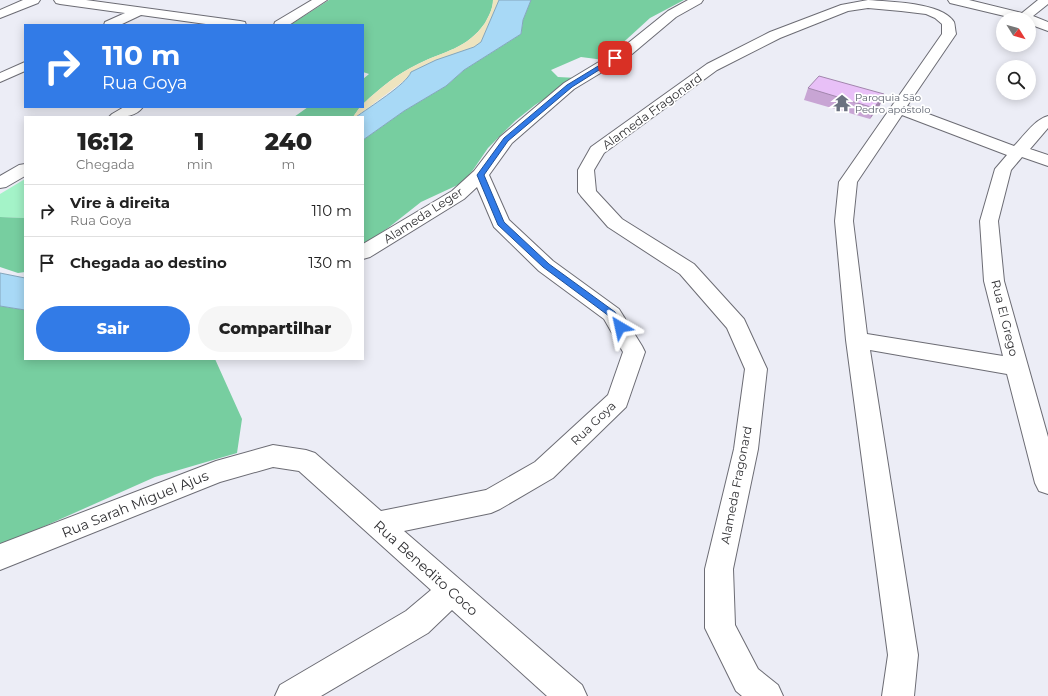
<!DOCTYPE html>
<html lang="pt">
<head>
<meta charset="utf-8">
<style>
	:root { --surface:#fff; --page:#f6f6f6; --text:#222; --muted:#767676; --line:#e0e0e0; --accent:#327be7 }
	body { margin:0; font-family:Montserrat,sans-serif; background:var(--page); color:var(--text); height:100vh; display:flex; flex-direction:column; font-size:15px; white-space:nowrap }
	* { box-sizing:border-box; margin:0 }
	p { font-size:13px; color:var(--muted) }
	.icon { flex:none; width:22px; height:22px; fill:none; stroke:currentColor; stroke-width:2; stroke-linecap:round; stroke-linejoin:round }
	.map { position:relative; flex:1; overflow:hidden }
	.sheet { position:absolute; left:24px; top:116px; width:340px; height:244px; display:flex; flex-direction:column; background:var(--surface); border-radius:0px; box-shadow:0 2px 10px #0003 }
	.sheet>* { flex:none }
	.banner { position:absolute; left:24px; top:24px; width:340px; height:84px; border-radius:0px; box-shadow:0 2px 10px #0003; background:#327be7; color:#fff; overflow:hidden }
	.needle { width:26px; rotate:127deg }
	.fabs { position:absolute; left:996px; top:12px; display:grid; gap:8px }
	.fabs a { display:grid; place-items:center; width:40px; height:40px; border-radius:50%; background:var(--surface); box-shadow:0 2px 10px #0003; font-size:20px }
	.pin { position:absolute; display:grid; place-items:center; width:34px; height:34px; color:#fff; margin:-17px; border-radius:8px; box-shadow:0 2px 6px #0006 }
	.me { position:absolute; width:44px; margin:-22px; rotate:324deg; stroke-linejoin:round; filter:drop-shadow(0 0 3px #0008) }
	.turn { display:flex; align-items:center; gap:14px; height:84px; padding:0 12px; font-size:18px }
	.turn .icon { width:52px; height:52px; stroke-width:2.5 }
	.turn b { display:block; font-size:28px; line-height:34px }
	.eta { display:flex; justify-content:space-evenly; align-items:center; height:68px; text-align:center }
	.eta b { font-size:24px; font-weight:800; line-height:28px }
	.cta { display:flex; gap:8px; margin-top:auto; padding:8px 12px }
	.cta a { flex:1; height:46px; border-radius:24px; background:var(--accent); color:#fff; font-size:16px; font-weight:800; line-height:46px; text-align:center }
	.cta a+a { background:var(--page); color:var(--text) }
	ul { padding:0; list-style:none }
	li { display:flex; align-items:center; gap:12px; height:52px; padding:0 12px; border-top:1px solid var(--line) }
	li div { flex:1 }
	li b { display:block; font-size:15px }
	li em { font-style:normal }
	.map>svg:first-child { display:block }
</style>
</head>
<body>
<div class="map">
<svg width="1048" height="696" viewBox="0 0 1048 696">
	<rect width="100%" height="100%" fill="#ecedf6"/>
	<path fill="#a4f3c8" d="M 25,179 L 25,218 L 0,217 L 0,194 Z"/>
	<path fill="#77cea0" d="M 329,0 L 493,0 C 493,8 489,16 485,23 C 467,49 444,51 418,64 C 397,74 380,88 363,104 L 363,79 L 369,74 L 363,72 L 363,25 L 290,25 Z
		M 531,0 L 684,0 L 650,18 L 604,60 L 581,57 L 551,70 L 558,77 L 577,78 L 535,105 L 515,121 L 488,148 L 473,170 L 462,183 L 421,202 L 388,228 L 363,245 L 363,140 L 404,111 L 446,86 L 464,70 L 521,34 L 523,20 Z
		M 308,107 L 360,107 L 353,117 L 294,117 Z
		M 0,217 L 25,218 L 25,272 L 18,273 L 0,267 Z
		M 0,306 L 25,310 L 25,359 L 215,359 L 242,419 L 237,453 L 155,477 L 0,546 Z"/>
	<path fill="#eee4bf" d="M 493,0 L 499,0 L 481,42 L 474,47 L 455,54 L 409,77 L 356,117 L 353,117 L 360,107 L 363,107 L 363,104 C 380,88 397,74 418,64 C 444,51 467,49 485,23 C 489,16 493,8 493,0 Z"/>
	<path fill="#a8d9f6" stroke="#84a6bc" d="M 499,0 L 531,0 L 523,20 L 521,34 L 464,70 L 446,86 L 404,111 L 363,140 L 363,117 L 356,117 C 368,108 407,84 411,72 L 436,60 L 474,47 L 481,42 Z
		M 0,273 L 25,278 L 25,310 L 0,306 Z"/>
	<g fill="none" stroke-linecap="round" stroke-linejoin="round">
		<g stroke="#6c6c74" stroke-width="2">
			<path id="minor" d="M 23,0 L 40,0 L 38,3 L 0,18 L 0,10 Z
				M 54,0 L 86,0 L 240,21 L 245,22 L 246,25 L 213,25 L 141,15 L 120,25 L 104,25 L 105,22 L 125,13 L 60,4 L 56,3 Z
				M 312,0 L 327,0 L 289,25 L 274,25 L 275,22 Z
				M 688,0 L 703,0 L 701,3 L 676,17 L 632,54 L 574,89 L 512,143 L 489,175 L 509,220 L 553,261 L 619,309 L 642,346 L 645,352 L 626,407 L 553,478 L 500,509 L 491,513 L 404,531 L 582,685 L 587,696 L 547,696 L 452,610 L 428,633 L 321,696 L 275,696 L 280,685 L 406,611 L 431,590 L 299,471 L 273,467 L 220,482 L 0,570 L 0,544 L 216,461 L 273,445 L 306,450 L 315,453 L 381,511 L 486,490 L 535,462 L 608,395 L 623,352 L 604,319 L 539,271 L 494,227 L 477,187 L 464,199 L 370,257 L 363,259 L 363,244 L 452,191 L 474,171 L 500,137 L 564,83 L 622,48 L 668,11 Z
				M 868,0 C 889,2 942,2 954,22 C 955,25 955,30 956,34 L 907,106 L 1014,146 C 1024,136 1034,120 1048,116 L 1048,128 L 1030,149 L 1048,155 L 1048,166 L 1022,157 L 1011,170 L 998,221 L 1004,281 L 1048,437 L 1048,494 L 1039,491 L 1035,483 L 1007,374 L 870,350 L 918,655 L 914,696 L 882,696 L 888,655 L 846,340 L 835,221 L 839,182 L 942,34 L 942,24 L 935,18 L 926,14 L 901,11 L 868,8 L 848,11 L 780,38 L 717,70 L 604,153 L 594,170 L 596,191 L 622,219 L 694,264 L 744,319 L 767,369 L 758,449 L 733,569 L 735,625 L 758,669 L 778,685 L 783,696 L 742,696 L 736,691 L 705,628 L 705,569 L 734,449 L 745,369 L 727,328 L 680,274 L 608,227 L 581,196 L 578,192 L 578,170 L 591,147 L 707,64 L 770,32 L 841,5 ZM 902,115 L 1007,155 L 995,169 L 980,221 L 984,281 L 1003,356 L 867,334 L 853,221 L 857,182 Z
				M 948,0 L 969,0 L 1022,13 L 1038,0 L 1048,0 L 1048,4 L 1033,16 L 1048,22 L 1048,31 L 1029,24 L 1029,19 L 1017,19 L 950,3 Z
				M 25,62 L 25,71 L 0,82 L 0,73 Z
				M 124,107 L 143,107 C 135,118 121,117 109,117 L 112,114 Z
				M 25,164 L 25,176 L 6,187 L 0,188 L 0,176 L 19,165 Z"/>
		</g>
		<use href="#minor" fill="#fff" fill-rule="evenodd"/>
	</g>
	<path fill="#c8a5d4" d="M 808,88 L 880,105 L 870,119 L 804,100 Z"/>
	<path fill="#a286ad" d="M 884,94 L 880,105 L 870,119 L 874,108 Z"/>
	<path fill="#e8c0f7" stroke="#a286ad" d="M 819,76 L 884,94 L 874,108 L 808,88 Z"/>
	<path fill="#327be7" stroke="#205096" d="M 613,57 L 618,58 L 572,87 L 508,141 L 484,175 L 504,222 L 549,264 L 615,312 L 624,327 L 620,330 L 616,329 L 609,316 L 543,267 L 498,225 L 477,175 L 504,138 L 567,85 Z"/>
	<defs>
		<g id="temple-bare" transform="scale(1.38)"><path d="M0-6L5-2H3V0L6.5 2.5H4V6H1.5V3h-3V6H-4V2.5H-6.5L-3 0V-2H-5Z" fill="#6b7280" stroke="#fff" stroke-width="2.5" paint-order="stroke"/></g>
	</defs>
	<g fill-rule="evenodd">
		<use href="#temple-bare" x="842" y="103"/>
	</g>
	<g text-anchor="middle" dominant-baseline="central" stroke-width="3.5" stroke-linejoin="round" paint-order="stroke">
		<g font-size="10" fill="#5b616d" stroke="#fff" text-anchor="start">
			<text x="855" y="97">Paroquia São<tspan x="855" dy="12">Pedro apóstolo</tspan></text>
		</g>
		<g font-size="12" fill="#303033" stroke="#fff">
			<text transform="translate(652 111) rotate(-36)">Alameda Fragonard</text>
			<text transform="translate(423 215) rotate(-33)">Alameda Leger</text>
			<text transform="translate(1005 318) rotate(76)">Rua El Grego</text>
			<text transform="translate(593 423) rotate(-44)">Rua Goya</text>
			<text transform="translate(736 485) rotate(-79)">Alameda Fragonard</text>
		</g>
		<g font-size="14" fill="#303033" stroke="#fff">
			<text transform="translate(135 504) rotate(-22)">Rua Sarah Miguel Ajus</text>
			<text transform="translate(426 568) rotate(42)">Rua Benedito Coco</text>
		</g>
	</g>
</svg>
<div class="fabs">
<a><svg class="needle" viewBox="-14 -14 28 28"><path d="M0-13l5 13h-10z" fill="#e53935"/><path d="M0 13l5-13h-10z" fill="#767676"/></svg></a>
<a><svg class="icon" aria-label="search" viewBox="0 0 24 24"><circle cx="10" cy="10" r="6"/><path d="M15 15l6 6"/></svg></a>
</div>
<div class="pin" style="left:615px;top:58px;background:#d93025"><svg class="icon" aria-label="arrive" viewBox="0 0 24 24"><path d="M6 21V4h12l-3 4 3 4H6"/></svg></div>
<svg class="me" style="left:620px;top:327px" viewBox="-20 -20 40 40"><path d="M0-17L14 15 0 8-14 15z" fill="#327be7" stroke="#fff" stroke-width="4"/></svg>
<div class="banner">
<div class="turn"><svg class="icon" aria-label="right" viewBox="0 0 24 24"><path d="M7 20v-9h11M14 6l5 5-5 5"/></svg><div><b>110 m</b>Rua Goya</div></div>
</div>
<section class="sheet">
<div class="eta">
<div><b>16:12</b><p>Chegada</p></div>
<div><b>1</b><p>min</p></div>
<div><b>240</b><p>m</p></div>
</div>
<ul>
<li><svg class="icon" aria-label="right" viewBox="0 0 24 24"><path d="M7 20v-9h11M14 6l5 5-5 5"/></svg><div><b>Vire à direita</b><p>Rua Goya</p></div><em>110 m</em></li>
<li><svg class="icon" aria-label="arrive" viewBox="0 0 24 24"><path d="M6 21V4h12l-3 4 3 4H6"/></svg><div><b>Chegada ao destino</b></div><em>130 m</em></li>
</ul>
<div class="cta"><a>Sair</a><a>Compartilhar</a></div>
</section>
</div>
</body>
</html>
